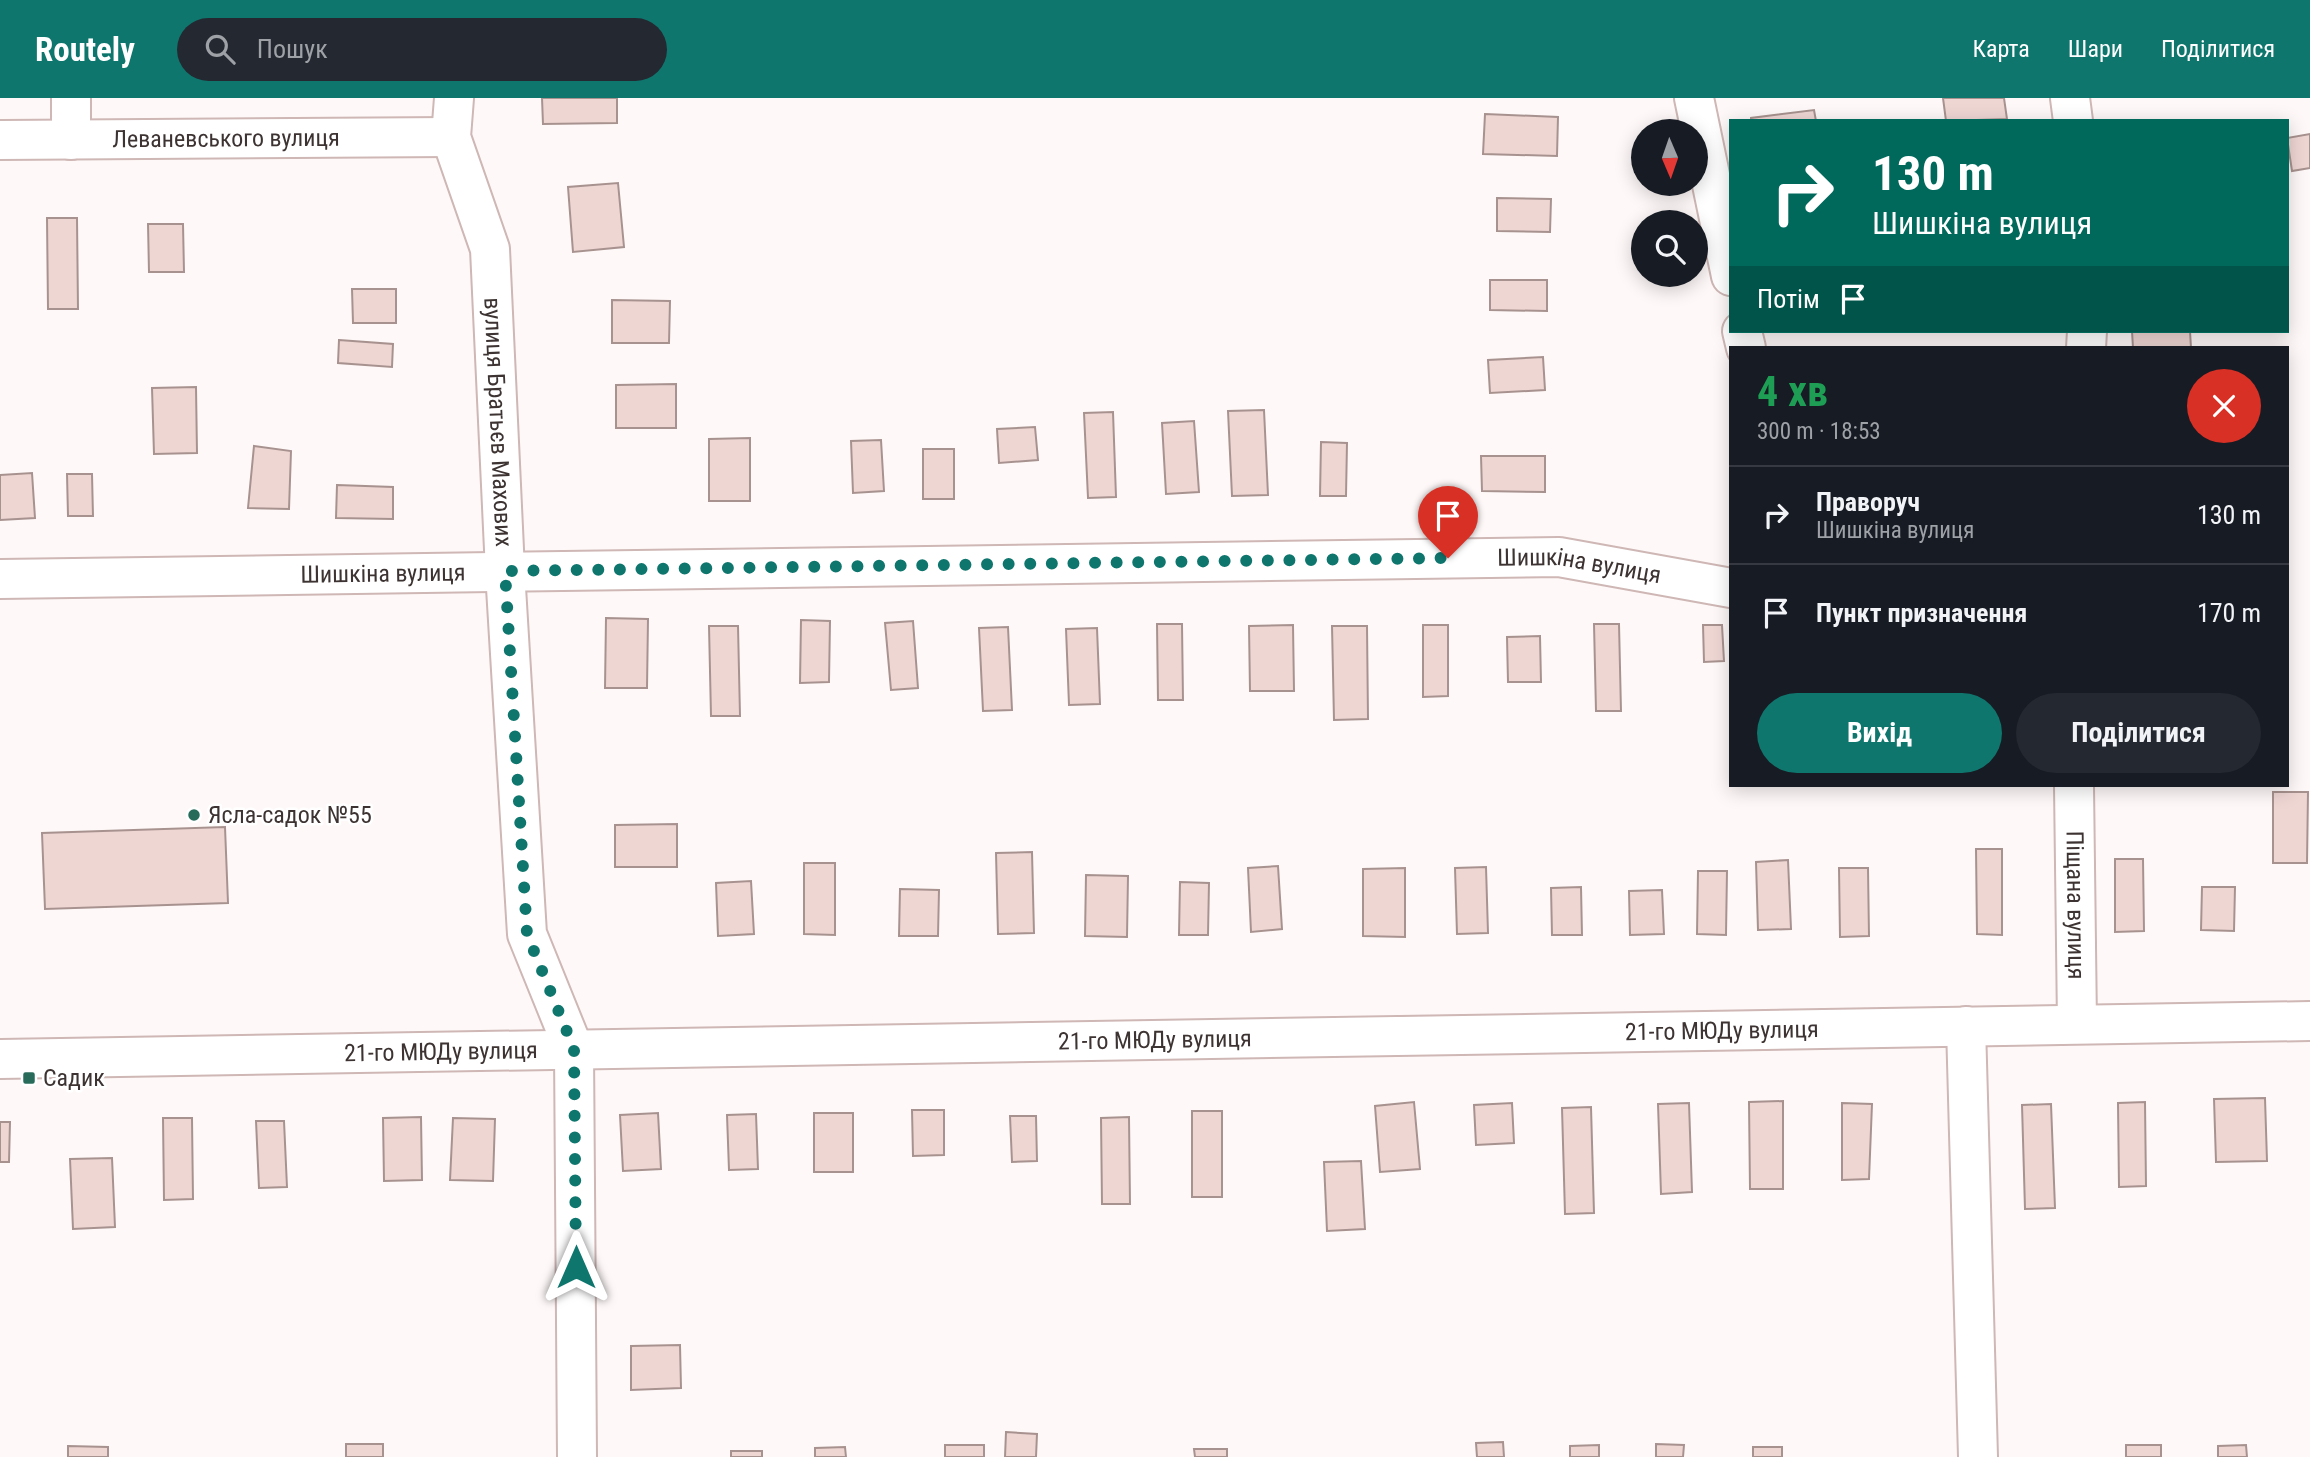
<!DOCTYPE html>
<html lang="uk">
<head>
<meta charset="utf-8">
<style>
	:root { --surface:#171b24; --page:#242831; --text:#f1f3f6; --muted:#9ea1a6; --line:#363941; --accent:#0f766e }
	body { margin:0; font-family:"Roboto Condensed",sans-serif; background:var(--page); color:var(--text); height:100vh; display:flex; flex-direction:column; font-size:26px; white-space:nowrap }
	* { box-sizing:border-box; margin:0 }
	p { font-size:23px; color:var(--muted) }
	.icon { flex:none; width:38px; height:38px; fill:none; stroke:currentColor; stroke-width:2; stroke-linecap:round; stroke-linejoin:round }
	.map { position:relative; flex:1; overflow:hidden }
	.details { position:absolute; left:1729px; top:248px; width:560px; height:441px; display:flex; flex-direction:column; background:var(--surface); border-radius:0px; box-shadow:0 4px 18px #0003 }
	.details>* { flex:none }
	.top-card { position:absolute; left:1729px; top:21px; width:560px; height:214px; border-radius:0px; box-shadow:0 4px 18px #0003; background:#00695c; color:#fff; overflow:hidden }
	.needle { width:46px; rotate:178deg }
	.tools { position:absolute; left:1631px; top:21px; display:grid; gap:14px }
	.tools a { display:grid; place-items:center; width:77px; height:77px; border-radius:50%; background:var(--surface); box-shadow:0 4px 18px #0003; font-size:35px }
	.pin { position:absolute; display:grid; place-items:center; width:60px; height:60px; color:#fff; margin:-72px -30px; border-radius:50% 50% 50% 0; rotate:-45deg; box-shadow:0 0 7px #0007 }
	.pin .icon { rotate:45deg }
	.me { position:absolute; width:77px; margin:-38px; rotate:0deg; stroke-linejoin:round; filter:drop-shadow(0 0 5px #0008) }
	.turn { display:flex; align-items:center; gap:24px; height:147px; padding:0 28px; font-size:32px }
	.turn .icon { width:91px; height:91px; stroke-width:2.5 }
	.turn b { display:block; font-size:49px; line-height:60px }
	.then { display:flex; align-items:center; height:66px; padding:0 28px; background:#0003; gap:14px; font-size:26px }
	.round { display:grid; place-items:center; flex:none; width:74px; height:74px; border-radius:37px; background:var(--page) }
	.head { display:flex; align-items:center; justify-content:space-between; height:119px; padding:0 28px }
	h1 { font-size:42px; font-weight:700; line-height:52px; color:#1e9e55 }
	.cta { display:flex; gap:14px; margin-top:auto; padding:14px 28px }
	.cta a { flex:1; height:80px; border-radius:42px; background:var(--accent); color:#fff; font-size:28px; font-weight:700; line-height:80px; text-align:center }
	.cta a+a { background:var(--page); color:var(--text) }
	ul { padding:0; list-style:none }
	li { display:flex; align-items:center; gap:21px; height:98px; padding:0 28px; border-top:2px solid var(--line) }
	li div { flex:1 }
	li b { display:block; font-size:26px }
	li em { font-style:normal }
	header { display:flex; align-items:center; gap:42px; box-sizing:border-box; height:98px; padding:0 35px; background:var(--accent); color:#fff }
	header strong { font-size:33px }
	nav { display:flex; gap:38px; margin-inline-start:auto; font-size:24px }
	.search { width:490px; height:63px; background:var(--page); display:flex; align-items:center; gap:18px; box-sizing:border-box; padding:0 24px; border-radius:38px; color:var(--muted); font-size:26px }
	.map>svg:first-child { display:block }
</style>
</head>
<body>
<header>
<strong>Routely</strong>
<div class="search"><svg class="icon" aria-label="search" viewBox="0 0 24 24"><circle cx="10" cy="10" r="6"/><path d="M15 15l6 6"/></svg>Пошук</div>
<nav><a>Карта</a><a>Шари</a><a>Поділитися</a></nav>
</header>
<div class="map">
<svg width="2310" height="1359" viewBox="0 0 2310 1359">
	<rect width="100%" height="100%" fill="#fef9f8"/>
	<path fill="#eed6d3" stroke="#a8928f" stroke-width="2" d="M 542,0 L 617,0 L 617,25 L 543,26 Z
		M 1943,0 L 2004,0 L 2007,21 L 1946,23 Z
		M 1814,12 L 1816,23 L 1751,23 L 1751,20 Z
		M 1485,16 L 1558,19 L 1557,58 L 1483,56 Z
		M 2310,36 L 2310,70 L 2292,73 L 2287,40 Z
		M 618,85 L 624,149 L 573,154 L 568,89 Z
		M 1497,100 L 1551,101 L 1550,134 L 1497,133 Z
		M 47,120 L 77,120 L 78,211 L 48,211 Z
		M 148,126 L 183,126 L 184,174 L 149,174 Z
		M 1490,182 L 1547,182 L 1547,213 L 1490,212 Z
		M 352,191 L 396,191 L 396,225 L 353,225 Z
		M 612,202 L 670,203 L 669,245 L 612,245 Z
		M 2132,233 L 2190,233 L 2191,250 L 2133,250 Z
		M 339,242 L 393,246 L 392,269 L 338,265 Z
		M 1543,259 L 1545,292 L 1490,295 L 1488,262 Z
		M 676,286 L 676,330 L 616,330 L 616,287 Z
		M 196,289 L 197,355 L 154,356 L 152,290 Z
		M 1264,312 L 1268,397 L 1232,398 L 1228,313 Z
		M 1113,314 L 1116,399 L 1088,400 L 1084,315 Z
		M 1194,323 L 1199,394 L 1166,396 L 1162,325 Z
		M 1035,329 L 1038,362 L 999,365 L 997,331 Z
		M 750,340 L 750,403 L 709,403 L 709,341 Z
		M 881,342 L 884,393 L 853,395 L 851,343 Z
		M 1321,344 L 1347,345 L 1346,398 L 1320,398 Z
		M 254,348 L 291,353 L 289,411 L 248,410 Z
		M 923,351 L 954,351 L 954,401 L 923,401 Z
		M 1481,358 L 1545,358 L 1545,394 L 1482,393 Z
		M 32,375 L 35,420 L 0,422 L 0,377 Z
		M 67,376 L 92,376 L 93,418 L 68,418 Z
		M 337,387 L 393,389 L 393,421 L 336,420 Z
		M 606,520 L 648,521 L 647,590 L 605,590 Z
		M 801,522 L 830,523 L 829,584 L 800,585 Z
		M 913,523 L 918,590 L 891,592 L 885,525 Z
		M 1157,526 L 1182,526 L 1183,602 L 1158,602 Z
		M 1594,526 L 1619,526 L 1621,613 L 1596,613 Z
		M 1293,527 L 1294,593 L 1250,593 L 1249,528 Z
		M 1423,527 L 1448,527 L 1448,598 L 1423,599 Z
		M 1703,527 L 1722,527 L 1724,563 L 1704,564 Z
		M 709,528 L 738,528 L 740,618 L 711,618 Z
		M 1332,528 L 1367,528 L 1368,621 L 1334,622 Z
		M 1008,529 L 1012,612 L 983,613 L 979,530 Z
		M 1097,530 L 1100,606 L 1069,607 L 1066,531 Z
		M 1540,538 L 1541,584 L 1508,584 L 1507,539 Z
		M 2273,694 L 2308,694 L 2307,765 L 2273,765 Z
		M 677,726 L 677,769 L 615,769 L 615,727 Z
		M 225,729 L 228,805 L 45,811 L 42,735 Z
		M 1976,751 L 2002,751 L 2002,837 L 1977,836 Z
		M 1032,754 L 1034,835 L 998,836 L 996,755 Z
		M 2115,761 L 2143,761 L 2144,833 L 2115,834 Z
		M 1788,762 L 1791,831 L 1758,832 L 1756,764 Z
		M 804,765 L 835,765 L 835,837 L 804,836 Z
		M 1278,768 L 1282,831 L 1251,834 L 1248,770 Z
		M 1486,769 L 1488,835 L 1457,836 L 1455,770 Z
		M 1405,770 L 1405,839 L 1363,838 L 1363,771 Z
		M 1839,770 L 1868,770 L 1869,838 L 1840,839 Z
		M 1698,773 L 1727,773 L 1726,837 L 1697,836 Z
		M 1086,777 L 1128,778 L 1127,839 L 1085,838 Z
		M 751,783 L 754,836 L 718,838 L 716,785 Z
		M 1180,784 L 1209,785 L 1208,837 L 1179,837 Z
		M 1581,789 L 1582,837 L 1552,837 L 1551,790 Z
		M 2202,789 L 2235,789 L 2234,833 L 2201,832 Z
		M 900,791 L 939,792 L 938,838 L 899,838 Z
		M 1662,792 L 1664,836 L 1630,837 L 1629,793 Z
		M 2265,1000 L 2267,1063 L 2216,1064 L 2214,1001 Z
		M 1783,1003 L 1783,1091 L 1750,1091 L 1749,1004 Z
		M 1414,1004 L 1420,1071 L 1380,1074 L 1375,1008 Z
		M 2145,1004 L 2146,1088 L 2119,1089 L 2118,1005 Z
		M 1512,1005 L 1514,1045 L 1476,1047 L 1474,1007 Z
		M 1689,1005 L 1692,1094 L 1661,1096 L 1658,1006 Z
		M 1842,1005 L 1872,1006 L 1869,1081 L 1842,1082 Z
		M 2051,1006 L 2055,1110 L 2025,1111 L 2022,1007 Z
		M 1591,1009 L 1594,1115 L 1565,1116 L 1562,1010 Z
		M 912,1012 L 944,1012 L 944,1057 L 913,1058 Z
		M 1192,1013 L 1222,1013 L 1222,1099 L 1192,1099 Z
		M 658,1015 L 661,1071 L 623,1073 L 620,1017 Z
		M 814,1015 L 853,1015 L 853,1074 L 814,1074 Z
		M 756,1016 L 758,1071 L 729,1072 L 727,1017 Z
		M 1010,1018 L 1036,1018 L 1037,1063 L 1012,1064 Z
		M 421,1019 L 422,1082 L 384,1083 L 383,1020 Z
		M 1129,1019 L 1130,1106 L 1102,1106 L 1101,1020 Z
		M 163,1020 L 192,1020 L 193,1101 L 164,1102 Z
		M 453,1020 L 495,1021 L 493,1083 L 450,1082 Z
		M 256,1023 L 284,1023 L 287,1089 L 259,1090 Z
		M 0,1024 L 10,1024 L 9,1064 L 0,1064 Z
		M 112,1060 L 115,1129 L 73,1131 L 70,1061 Z
		M 1361,1063 L 1365,1131 L 1327,1133 L 1324,1064 Z
		M 680,1247 L 681,1290 L 631,1292 L 631,1248 Z
		M 1006,1334 L 1037,1336 L 1036,1359 L 1005,1359 Z
		M 1503,1344 L 1504,1359 L 1477,1359 L 1476,1345 Z
		M 346,1346 L 383,1346 L 383,1359 L 346,1359 Z
		M 1656,1346 L 1684,1347 L 1683,1359 L 1656,1359 Z
		M 945,1347 L 984,1347 L 984,1359 L 945,1359 Z
		M 1599,1347 L 1599,1359 L 1570,1359 L 1570,1348 Z
		M 2126,1347 L 2161,1347 L 2161,1359 L 2126,1359 Z
		M 2246,1347 L 2247,1359 L 2218,1359 L 2218,1348 Z
		M 68,1348 L 108,1349 L 108,1359 L 68,1359 Z
		M 845,1349 L 846,1359 L 815,1359 L 815,1350 Z
		M 1753,1349 L 1782,1349 L 1782,1359 L 1753,1359 Z
		M 1194,1351 L 1227,1351 L 1227,1359 L 1195,1359 Z
		M 731,1353 L 762,1353 L 762,1359 L 731,1359 Z"/>
	<g fill="none" stroke-linecap="round" stroke-linejoin="round">
		<g stroke="#ceb7b5" stroke-width="42">
			<g id="minor">
				<path d="M 71,0 L 71,42"/>
				<path id="s1" d="M 454,0 L 451,39 L 490,151 L 505,473 L 527,836 L 574,952 L 577,1359"/>
				<path d="M 1694,0 L 1731,178"/>
				<path d="M 2070,0 L 2073,23"/>
				<path id="s2" d="M 0,42 L 451,39"/>
				<path d="M 1742,233 L 1746,250"/>
				<path d="M 2086,250 L 2087,233"/>
				<path id="s3" d="M 0,481 L 1559,459 L 1731,490"/>
				<path id="s4" d="M 2074,688 L 2077,926"/>
				<path d="M 1966,928 L 1978,1359"/>
			</g>
		</g>
		<g stroke="#ceb7b5" stroke-width="42">
			<g id="tertiary">
				<path id="s5" d="M 0,961 L 2310,923"/>
			</g>
		</g>
		<use href="#minor" stroke="#fff" stroke-width="38"/>
		<use href="#tertiary" stroke="#fff" stroke-width="38"/>
	</g>
	<g fill="none" stroke-linecap="round" stroke-linejoin="round">
		<path stroke="#0f766e" stroke-width="12" stroke-dasharray="0 21.6" d="M 576,1169 L 574,951 L 527,836 L 505,473 L 1448,460"/>
	</g>
	<g fill="#296b5b" stroke="#fff" stroke-width="2.5">
		<circle cx="194" cy="717" r="7"/>
		<rect x="22" y="973" width="14" height="14" rx="3.5"/>
	</g>
	<g text-anchor="middle" dominant-baseline="central" stroke-width="5" stroke-linejoin="round" paint-order="stroke">
		<g font-size="24" fill="#3c3332" stroke="#fff">
			<text stroke="none"><textPath href="#s2" startOffset="226">Леваневського вулиця</textPath></text>
			<text stroke="none"><textPath href="#s1" startOffset="331">вулиця Братьєв Махових</textPath></text>
			<text stroke="none"><textPath href="#s3" startOffset="1580">Шишкіна вулиця</textPath></text>
			<text stroke="none"><textPath href="#s3" startOffset="383">Шишкіна вулиця</textPath></text>
			<text stroke="none"><textPath href="#s4" startOffset="119">Піщана вулиця</textPath></text>
			<text stroke="none"><textPath href="#s5" startOffset="1722">21-го МЮДу вулиця</textPath></text>
			<text stroke="none"><textPath href="#s5" startOffset="1155">21-го МЮДу вулиця</textPath></text>
			<text stroke="none"><textPath href="#s5" startOffset="441">21-го МЮДу вулиця</textPath></text>
		</g>
		<g font-size="24" fill="#3c3332" stroke="#fff" text-anchor="start">
			<text x="208" y="717">Ясла-садок №55</text>
			<text x="43" y="980">Садик</text>
		</g>
	</g>
</svg>
<div class="tools">
<a><svg class="needle" viewBox="-14 -14 28 28"><path d="M0-13l5 13h-10z" fill="#e53935"/><path d="M0 13l5-13h-10z" fill="#9ea1a6"/></svg></a>
<a><svg class="icon" aria-label="search" viewBox="0 0 24 24"><circle cx="10" cy="10" r="6"/><path d="M15 15l6 6"/></svg></a>
</div>
<div class="pin" style="left:1448px;top:460px;background:#d93025"><svg class="icon" aria-label="arrive" viewBox="0 0 24 24"><path d="M6 21V4h12l-3 4 3 4H6"/></svg></div>
<svg class="me" style="left:576px;top:1169px" viewBox="-20 -20 40 40"><path d="M0-17L14 15 0 8-14 15z" fill="#0f766e" stroke="#fff" stroke-width="4"/></svg>
<div class="top-card">
<div class="turn"><svg class="icon" aria-label="right" viewBox="0 0 24 24"><path d="M7 20v-9h11M14 6l5 5-5 5"/></svg><div><b>130 m</b>Шишкіна вулиця</div></div>
<div class="then">Потім<svg class="icon" aria-label="arrive" viewBox="0 0 24 24"><path d="M6 21V4h12l-3 4 3 4H6"/></svg></div>
</div>
<section class="details">
<div class="head"><div><h1>4 хв</h1><p>300 m · 18:53</p></div><a class="round" style="background:#d93025;color:#fff"><svg class="icon" aria-label="close" viewBox="0 0 24 24"><path d="M6 6l12 12M18 6L6 18"/></svg></a></div>
<ul>
<li><svg class="icon" aria-label="right" viewBox="0 0 24 24"><path d="M7 20v-9h11M14 6l5 5-5 5"/></svg><div><b>Праворуч</b><p>Шишкіна вулиця</p></div><em>130 m</em></li>
<li><svg class="icon" aria-label="arrive" viewBox="0 0 24 24"><path d="M6 21V4h12l-3 4 3 4H6"/></svg><div><b>Пункт призначення</b></div><em>170 m</em></li>
</ul>
<div class="cta"><a>Вихід</a><a>Поділитися</a></div>
</section>
</div>
</body>
</html>
